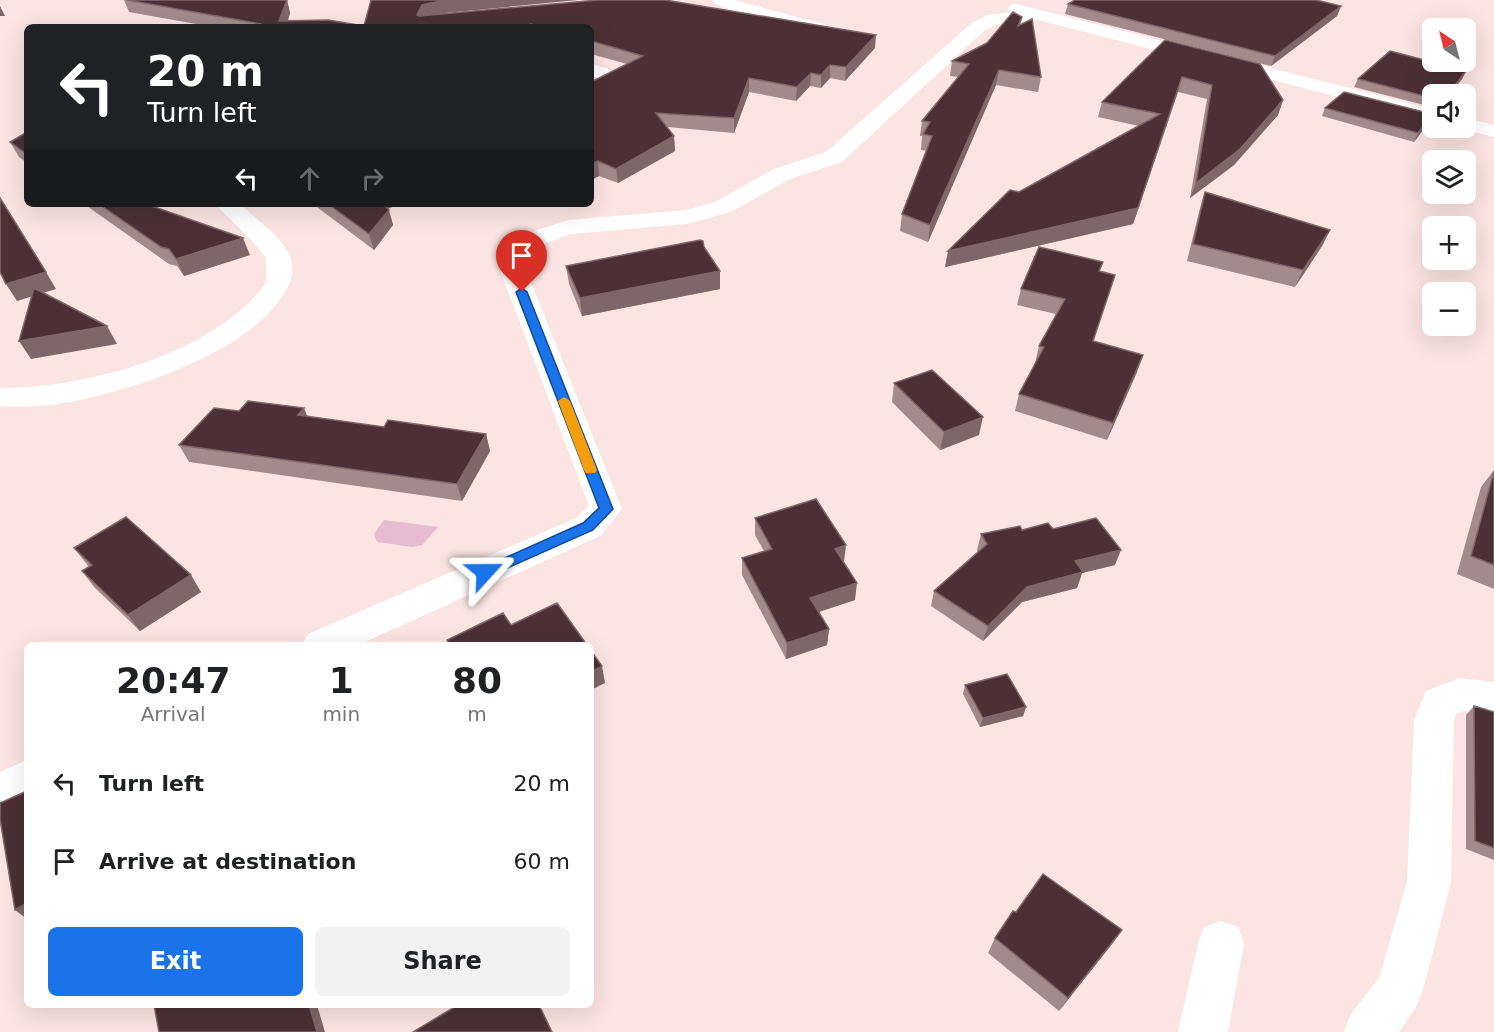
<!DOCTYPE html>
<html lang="en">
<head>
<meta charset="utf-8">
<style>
	:root { --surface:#fff; --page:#f2f2f2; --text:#202124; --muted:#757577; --accent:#1a73e8 }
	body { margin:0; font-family:"DejaVu Sans",sans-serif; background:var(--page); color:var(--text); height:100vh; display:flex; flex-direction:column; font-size:22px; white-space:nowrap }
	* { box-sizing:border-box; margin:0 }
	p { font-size:20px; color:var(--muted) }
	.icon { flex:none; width:33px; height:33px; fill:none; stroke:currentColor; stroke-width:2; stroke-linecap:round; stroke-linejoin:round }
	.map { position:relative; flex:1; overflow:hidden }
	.drawer { position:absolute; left:24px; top:642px; width:570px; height:366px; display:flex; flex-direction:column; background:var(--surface); border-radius:9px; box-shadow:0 6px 24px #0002 }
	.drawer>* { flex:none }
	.banner { position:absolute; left:24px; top:24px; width:570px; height:183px; border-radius:9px; box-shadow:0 6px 24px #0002; background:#202124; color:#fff; overflow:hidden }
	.needle { width:39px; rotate:325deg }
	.controls { position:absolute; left:1422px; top:18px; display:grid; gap:12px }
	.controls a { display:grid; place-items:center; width:54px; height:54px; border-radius:9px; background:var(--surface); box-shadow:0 6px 24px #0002; font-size:30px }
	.pin { position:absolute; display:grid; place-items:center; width:51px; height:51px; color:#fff; margin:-62px -26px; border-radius:50% 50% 50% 0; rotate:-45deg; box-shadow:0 0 6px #0007 }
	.pin .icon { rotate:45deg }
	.me { position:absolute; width:66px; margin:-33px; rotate:66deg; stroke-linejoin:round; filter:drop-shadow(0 0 4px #0008) }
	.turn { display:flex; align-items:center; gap:21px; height:126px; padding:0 24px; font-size:27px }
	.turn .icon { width:78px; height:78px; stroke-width:2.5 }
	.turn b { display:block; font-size:42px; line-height:51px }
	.lanes { display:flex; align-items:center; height:57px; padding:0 24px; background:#0003; justify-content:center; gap:30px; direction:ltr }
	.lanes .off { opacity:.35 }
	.eta { display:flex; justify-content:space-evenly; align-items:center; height:102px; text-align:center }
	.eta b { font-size:36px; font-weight:800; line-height:42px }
	.action { display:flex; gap:12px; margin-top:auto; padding:12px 24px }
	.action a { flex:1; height:69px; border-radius:9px; background:var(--accent); color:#fff; font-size:24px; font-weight:800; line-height:69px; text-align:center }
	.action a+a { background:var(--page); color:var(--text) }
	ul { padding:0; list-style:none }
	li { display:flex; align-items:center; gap:18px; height:78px; padding:0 24px }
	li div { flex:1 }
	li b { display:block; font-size:22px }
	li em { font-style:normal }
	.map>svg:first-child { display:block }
</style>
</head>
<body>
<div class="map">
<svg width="1494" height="1032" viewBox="0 0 1494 1032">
	<rect width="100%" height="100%" fill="#fbe4e1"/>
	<path fill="#e6bcd0" d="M 384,520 L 438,527 L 422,545 L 412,547 L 377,542 L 374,534 Z"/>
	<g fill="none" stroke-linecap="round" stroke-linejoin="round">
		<path fill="#fff" fill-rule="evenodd" d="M 712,0 L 734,0 L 837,28 L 840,32 L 837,36 L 825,36 C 804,30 722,13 712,0 Z
			M 1016,4 L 1432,109 L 1432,121 L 1038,20 L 998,24 L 985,30 L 842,162 L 790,179 L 731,212 L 687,224 L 571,234 L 546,243 L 526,257 L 526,270 L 622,509 L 600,536 L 358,645 L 302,645 L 308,634 L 576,518 L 589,506 L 500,270 L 502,254 L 505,249 L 528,233 L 568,220 L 686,210 L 715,202 L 774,169 L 826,152 L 973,22 L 988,15 L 1010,12 L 1008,9 L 1010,5 Z
			M 591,64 L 609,69 L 611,73 L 609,77 L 602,79 L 591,76 Z
			M 1466,118 L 1494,125 L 1494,137 L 1459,128 L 1466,128 Z
			M 215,204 L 240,204 C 254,217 283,238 290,256 C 296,272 290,286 281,298 C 241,356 130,391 64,403 C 42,407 21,407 0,406 L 0,388 C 84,389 215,354 266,283 L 266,258 L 254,243 Z
			M 1460,678 L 1494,682 L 1494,714 L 1463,711 L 1456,714 L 1454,720 L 1451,882 L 1423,990 L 1416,1007 L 1399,1032 L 1344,1032 L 1351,1014 L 1379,978 L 1407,882 L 1414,720 L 1426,691 Z
			M 27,760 L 27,799 L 0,811 L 0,772 Z
			M 1221,921 L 1238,927 L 1244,944 L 1228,1032 L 1178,1032 L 1198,944 L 1204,927 Z"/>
	</g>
	<path fill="#a48a8b" d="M 124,0 L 287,0 L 290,13 L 288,21 L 364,26 L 445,13 L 436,15 L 665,1 L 875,48 L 845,81 L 830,78 L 821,88 L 810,86 L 796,101 L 749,92 L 734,133 L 667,127 L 674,136 L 675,151 L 618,183 L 599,176 L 591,180 L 627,64 L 591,54 L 591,27 L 213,27 L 129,12 Z
		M 1068,4 L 1341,6 L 1337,16 L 1271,66 L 1065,14 Z
		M 1022,17 L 1020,25 L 1041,77 L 1038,92 L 996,85 L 928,242 L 900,231 L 902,214 L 927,151 L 921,150 L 922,136 L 920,136 L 922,121 L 958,77 L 950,76 L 952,61 L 987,43 Z
		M 1165,40 L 1283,100 L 1278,115 L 1234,165 L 1190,198 L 1207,99 L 1178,92 L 1133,224 L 945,267 L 1019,192 L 1139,126 L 1098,117 L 1102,102 Z
		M 1466,71 L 1462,79 L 1450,94 L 1432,94 L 1432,107 L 1354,87 L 1358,79 Z
		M 1325,108 L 1429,122 L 1414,142 L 1322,116 Z
		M 27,132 L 27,163 L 19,157 L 10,142 Z
		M 1205,192 L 1330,230 L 1322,246 L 1295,287 L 1187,261 L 1200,208 Z
		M 84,204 L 146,204 L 250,255 L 184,276 L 177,266 L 169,264 Z
		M 313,204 L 400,204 L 388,209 L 393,225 L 374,250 Z
		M 566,266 L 720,289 L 582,316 L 569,284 Z
		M 1100,271 L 1115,275 L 1093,341 L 1137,372 L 1107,440 L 1015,411 L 1019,394 L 1036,363 L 1035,363 L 1039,346 L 1056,314 L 1017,305 L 1021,289 Z
		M 894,383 L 979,435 L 940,450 L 892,402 Z
		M 239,411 L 308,417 L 384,427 L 486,434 L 490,451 L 462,501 L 189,462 L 179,445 Z
		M 1494,470 L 1494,589 L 1457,574 L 1481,487 Z
		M 755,518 L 844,562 L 855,600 L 819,612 L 829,629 L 827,645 L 786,659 L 742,575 L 742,558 L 764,551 L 755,535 Z
		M 1053,529 L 1115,565 L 1082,573 L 1077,588 L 1022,602 L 983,641 L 931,606 L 934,591 L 978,552 L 977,550 L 981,534 L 1022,530 Z
		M 74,548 L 201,592 L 140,631 L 94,587 L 82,571 L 89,567 Z
		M 965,685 L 1026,707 L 1023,716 L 980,727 L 963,694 Z
		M 1474,706 L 1494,712 L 1494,860 L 1466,849 L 1466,715 Z
		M 1122,930 L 1112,944 L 1059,1011 L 988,953 L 995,938 Z"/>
	<path fill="#806669" d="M 287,0 L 290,13 L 285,27 L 279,21 Z
		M 445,0 L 578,0 L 445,13 L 424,18 L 420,27 L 417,15 L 422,5 Z
		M 0,6 L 5,16 L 0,16 Z
		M 1341,6 L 1337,16 L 1271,66 L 1275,56 Z
		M 876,35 L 875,48 L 845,81 L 846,67 Z
		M 830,65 L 830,78 L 821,88 L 821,75 Z
		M 999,70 L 996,85 L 928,242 L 930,225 Z
		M 1466,71 L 1462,79 L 1450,94 L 1448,94 Z
		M 811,73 L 810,86 L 796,101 L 797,87 Z
		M 749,78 L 749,92 L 734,133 L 734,118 Z
		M 1178,92 L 1133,224 L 945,267 L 948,251 L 1138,208 Z
		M 1283,100 L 1278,115 L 1234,165 L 1190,198 L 1196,183 Z
		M 1432,115 L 1429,122 L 1414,142 L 1418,133 Z
		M 674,136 L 675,151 L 618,183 L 616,169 Z
		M 598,161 L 599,176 L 591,180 L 591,164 Z
		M 378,204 L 400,204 L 380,211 Z
		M 389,210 L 393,225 L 374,250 L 369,234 Z
		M 1330,230 L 1322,246 L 1295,287 L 1303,270 Z
		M 243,238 L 250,255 L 184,276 L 176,259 Z
		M 720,271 L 720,289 L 582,316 L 580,298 Z
		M 46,272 L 56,289 L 17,301 L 6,284 Z
		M 107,326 L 117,344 L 31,359 L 19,341 Z
		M 1143,355 L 1137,372 L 1107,440 L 1113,423 Z
		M 304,408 L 311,425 L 298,415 Z
		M 983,417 L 979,435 L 940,450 L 944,432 Z
		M 486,434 L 490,451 L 462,501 L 457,484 Z
		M 846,545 L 844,562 L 835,549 Z
		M 1121,550 L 1115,565 L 1082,573 L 1077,588 L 1022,602 L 983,641 L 988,626 L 1027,587 L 1075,561 Z
		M 191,575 L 201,592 L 140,631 L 128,615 Z
		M 857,583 L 855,600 L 809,615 L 810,598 Z
		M 829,629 L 827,645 L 786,659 L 787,643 Z
		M 602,666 L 605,683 L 591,690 L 591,672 Z
		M 1026,707 L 1023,716 L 980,727 L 983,718 Z
		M 27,903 L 27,919 L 15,910 Z
		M 1122,930 L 1112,944 L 1059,1011 L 1068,998 Z
		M 309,1005 L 317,1005 L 325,1032 L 317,1032 Z"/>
	<path fill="#4c3035" stroke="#806669" stroke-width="1.5" d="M 127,0 L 287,0 L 279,21 L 328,20 L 364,26 L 371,0 L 445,0 L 422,5 L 417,15 L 419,16 L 598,0 L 665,0 L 876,35 L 846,67 L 830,65 L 821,75 L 811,73 L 797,87 L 749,78 L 734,118 L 656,113 L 674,136 L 616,169 L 598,161 L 591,164 L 591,82 L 643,56 L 591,41 L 591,27 L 541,27 L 531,24 L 523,27 L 519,26 L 515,27 L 247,27 L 261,24 Z
		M 1075,0 L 1316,0 L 1341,6 L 1275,56 L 1068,4 Z
		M 1013,12 L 1022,17 L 1018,26 L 1032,19 L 1041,77 L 999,70 L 930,225 L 902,214 L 932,136 L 923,134 L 930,122 L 922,121 L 969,64 L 952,61 L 987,43 Z
		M 1165,40 L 1260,64 L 1283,100 L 1240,149 L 1196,183 L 1212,85 L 1182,77 L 1138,208 L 948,251 L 1010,190 L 1019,192 L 1160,114 L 1102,102 Z
		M 1390,51 L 1466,71 L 1448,94 L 1432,94 L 1432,98 L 1358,79 Z
		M 1344,92 L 1432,114 L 1432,115 L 1418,133 L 1325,108 Z
		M 27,132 L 27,154 L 10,142 Z
		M 1205,192 L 1330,230 L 1303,270 L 1193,244 Z
		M 0,198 L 46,272 L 6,284 L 0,272 Z
		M 99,204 L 146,204 L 243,238 L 176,259 L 169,249 L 161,247 Z
		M 328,204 L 383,204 L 389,210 L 369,234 Z
		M 700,240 L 703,241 L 704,247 L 720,271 L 580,298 L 566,266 Z
		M 1039,247 L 1103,262 L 1099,271 L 1115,275 L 1093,341 L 1143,355 L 1113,423 L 1019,394 L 1044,347 L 1039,346 L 1065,299 L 1021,289 Z
		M 34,288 L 107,326 L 19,341 Z
		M 932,370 L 983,417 L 944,432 L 894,383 Z
		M 248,401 L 304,408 L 298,415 L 384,427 L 388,420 L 486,434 L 457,484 L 179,445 L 214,408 L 239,411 Z
		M 1494,471 L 1494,565 L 1471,556 Z
		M 816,499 L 846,545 L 835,549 L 857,583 L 810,598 L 829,629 L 787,643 L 742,558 L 772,549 L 755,518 Z
		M 126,517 L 191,575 L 128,615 L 82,571 L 92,565 L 74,548 Z
		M 1096,518 L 1121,550 L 1075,561 L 1083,572 L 1027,587 L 988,626 L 934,591 L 987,544 L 981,534 L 1020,526 L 1022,530 L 1048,523 L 1053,529 Z
		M 557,603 L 587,645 L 450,645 L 447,640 L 503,613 L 511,625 Z
		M 591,651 L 602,666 L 591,672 Z
		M 1007,674 L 1026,707 L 983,718 L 965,685 Z
		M 1474,706 L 1494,712 L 1494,848 L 1475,841 Z
		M 27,791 L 27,903 L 15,910 L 0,819 L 0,803 Z
		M 1043,874 L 1122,930 L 1068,998 L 995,938 L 1013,911 L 1016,912 Z
		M 154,1005 L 309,1005 L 317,1032 L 159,1032 Z
		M 458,1005 L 539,1005 L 552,1032 L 413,1032 Z"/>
	<path fill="#1a73e8" stroke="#114b97" stroke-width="1.5" d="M 522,288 L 527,292 L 613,509 L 593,530 L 485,578 L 480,576 L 478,572 L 480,569 L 583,523 L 599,508 L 516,292 Z"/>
	<path fill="#f59e0b" d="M 564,397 L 570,401 L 597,470 L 595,473 L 586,473 L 584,470 L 558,401 Z"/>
</svg>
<div class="controls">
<a><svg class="needle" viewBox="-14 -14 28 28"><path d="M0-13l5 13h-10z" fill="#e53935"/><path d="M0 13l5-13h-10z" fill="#757577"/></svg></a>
<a><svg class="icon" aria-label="sound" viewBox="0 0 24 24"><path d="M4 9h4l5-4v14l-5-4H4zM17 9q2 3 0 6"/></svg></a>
<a><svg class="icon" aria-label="layers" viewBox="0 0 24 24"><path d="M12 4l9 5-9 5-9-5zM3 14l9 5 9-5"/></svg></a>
<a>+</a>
<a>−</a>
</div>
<div class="pin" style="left:522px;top:292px;background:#d93025"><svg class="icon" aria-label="arrive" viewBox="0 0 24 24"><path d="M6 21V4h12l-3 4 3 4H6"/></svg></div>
<svg class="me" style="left:485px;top:572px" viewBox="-20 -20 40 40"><path d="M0-17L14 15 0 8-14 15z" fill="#1a73e8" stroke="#fff" stroke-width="4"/></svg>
<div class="banner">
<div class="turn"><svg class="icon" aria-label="left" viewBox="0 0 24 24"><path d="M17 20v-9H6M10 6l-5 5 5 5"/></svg><div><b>20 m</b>Turn left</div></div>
<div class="lanes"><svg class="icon" aria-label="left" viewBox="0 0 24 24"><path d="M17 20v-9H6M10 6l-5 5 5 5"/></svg><svg class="icon off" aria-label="ahead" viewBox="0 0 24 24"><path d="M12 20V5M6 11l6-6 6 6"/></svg><svg class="icon off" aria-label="right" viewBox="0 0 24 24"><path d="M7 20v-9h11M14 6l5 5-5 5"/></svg></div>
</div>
<section class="drawer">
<div class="eta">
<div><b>20:47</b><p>Arrival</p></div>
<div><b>1</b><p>min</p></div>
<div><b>80</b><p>m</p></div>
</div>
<ul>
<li><svg class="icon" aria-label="left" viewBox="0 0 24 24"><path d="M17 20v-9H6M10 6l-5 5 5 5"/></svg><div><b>Turn left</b></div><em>20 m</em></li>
<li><svg class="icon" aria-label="arrive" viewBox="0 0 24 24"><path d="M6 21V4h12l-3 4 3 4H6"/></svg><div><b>Arrive at destination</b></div><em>60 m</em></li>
</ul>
<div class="action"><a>Exit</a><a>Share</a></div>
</section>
</div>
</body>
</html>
